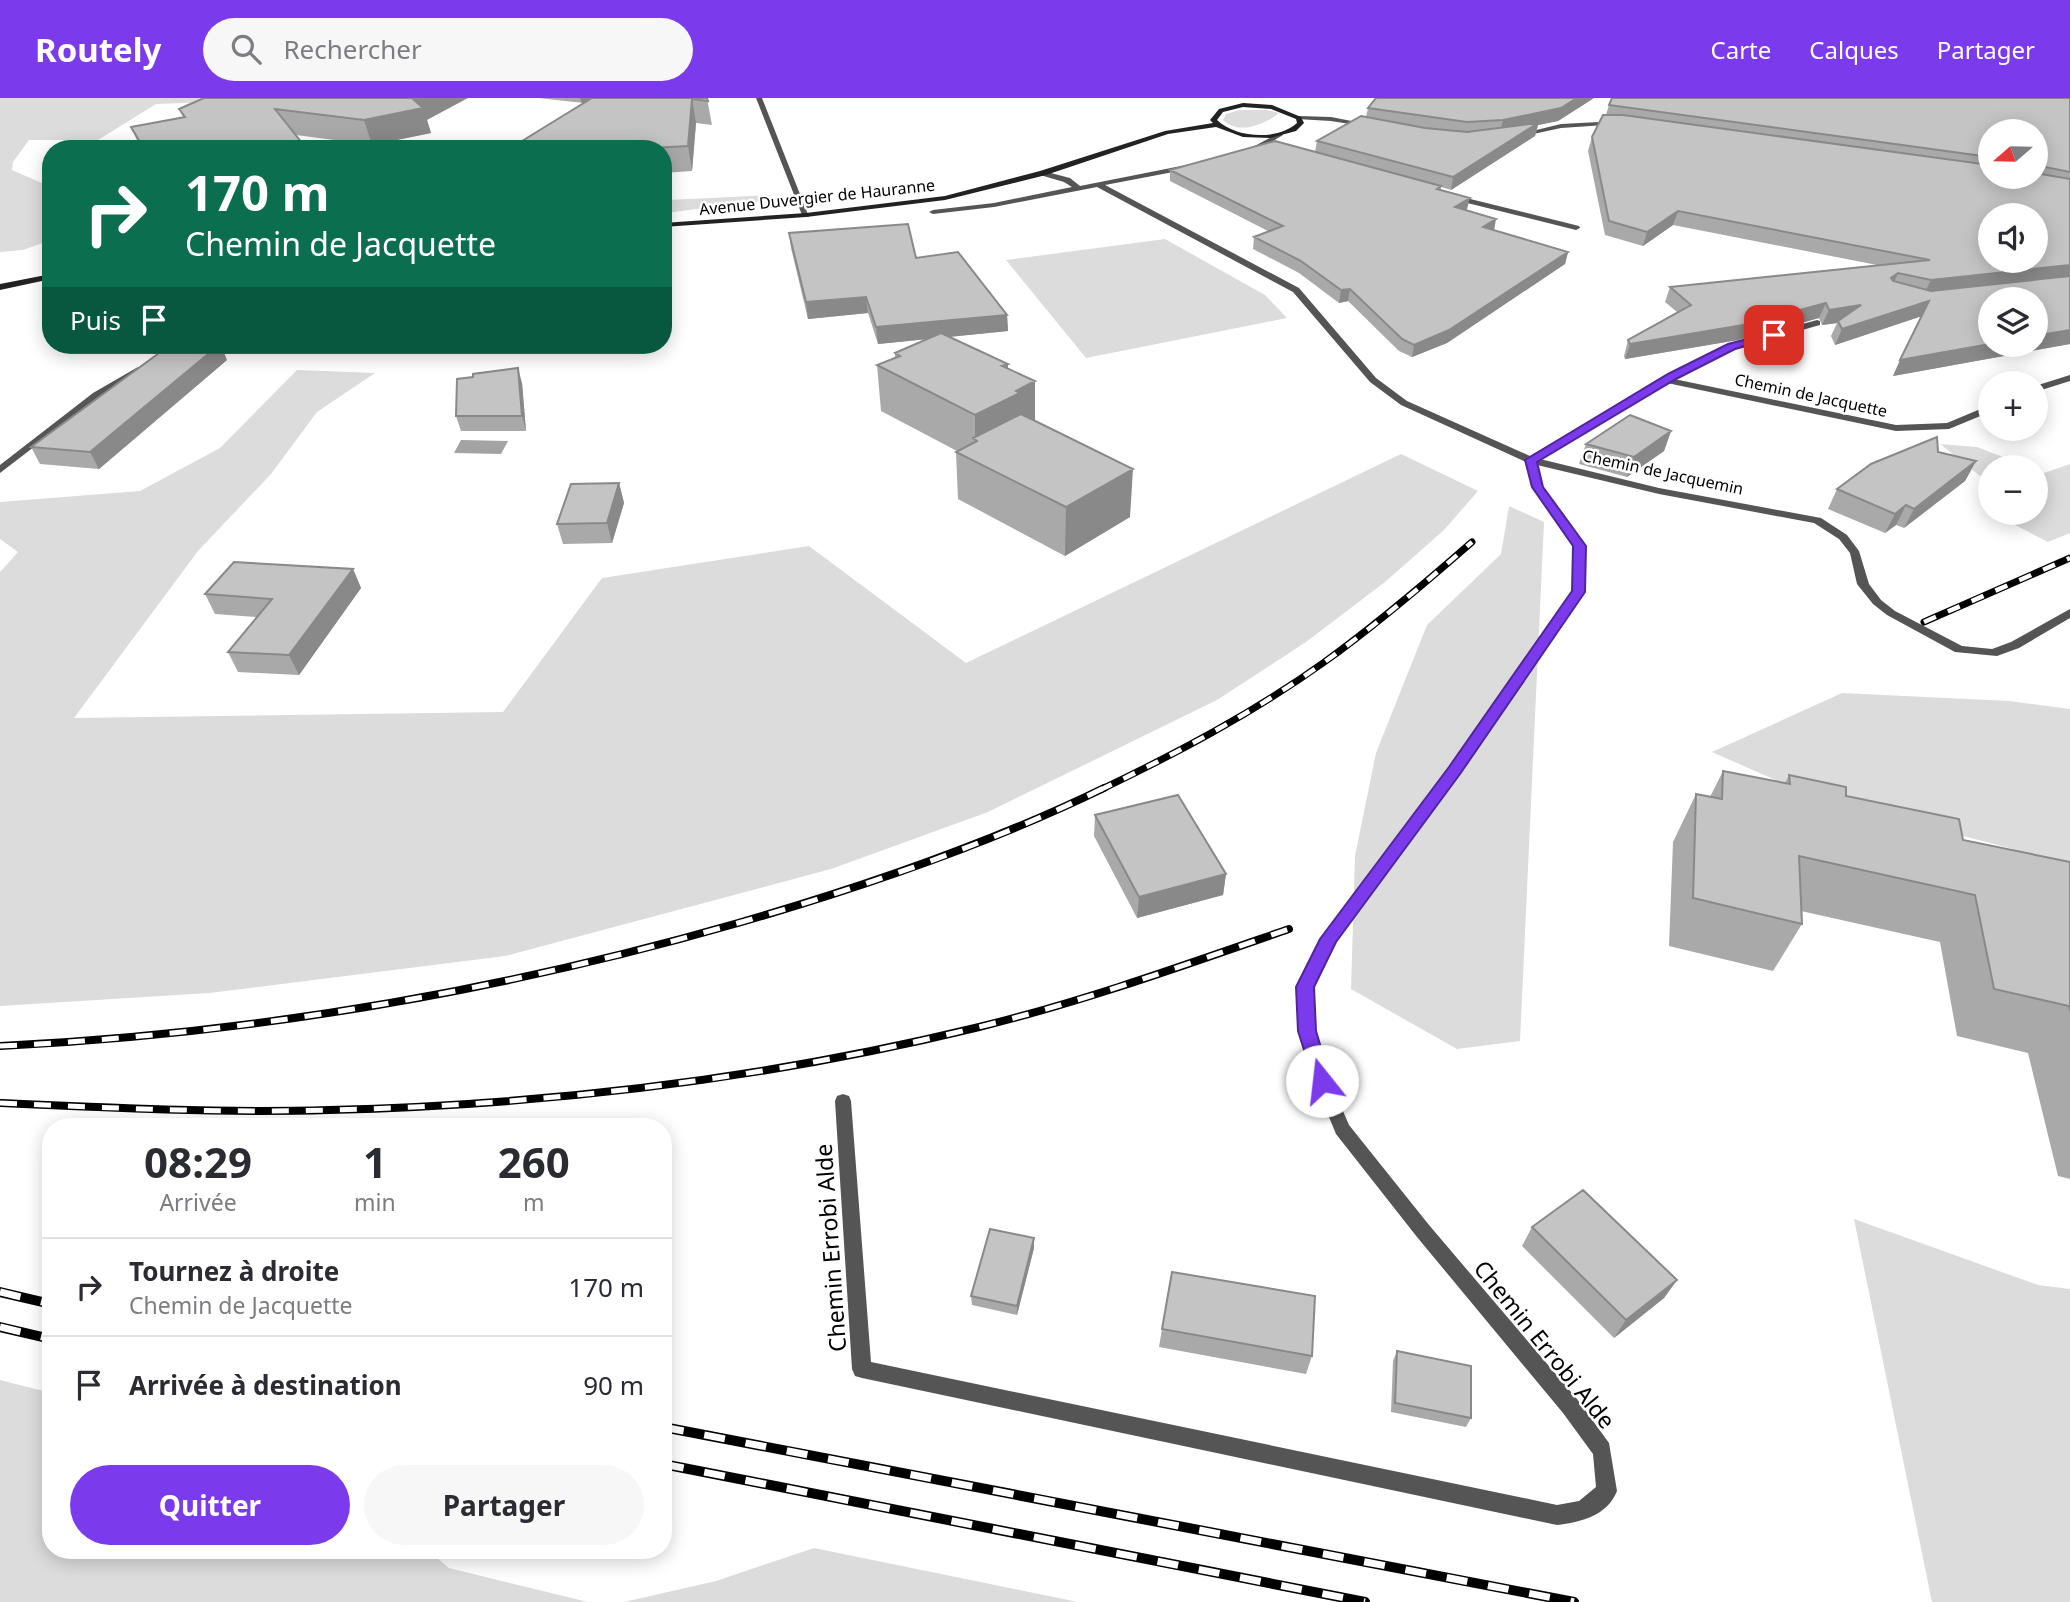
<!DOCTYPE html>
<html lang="fr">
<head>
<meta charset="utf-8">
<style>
	:root { --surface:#fff; --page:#f7f7f7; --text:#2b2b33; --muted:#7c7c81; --line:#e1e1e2; --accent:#7c3aed }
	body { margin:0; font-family:"Noto Sans",sans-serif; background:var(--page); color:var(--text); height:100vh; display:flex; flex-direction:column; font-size:26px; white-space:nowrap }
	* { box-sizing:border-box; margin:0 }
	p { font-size:23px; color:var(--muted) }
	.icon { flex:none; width:38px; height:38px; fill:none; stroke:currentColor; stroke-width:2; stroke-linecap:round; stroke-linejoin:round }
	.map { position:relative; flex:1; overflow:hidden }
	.sheet { position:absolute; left:42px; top:1020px; width:630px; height:441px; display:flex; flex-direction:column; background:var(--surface); border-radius:28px; box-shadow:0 4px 18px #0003 }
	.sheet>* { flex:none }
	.hud { position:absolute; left:42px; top:42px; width:630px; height:214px; border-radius:28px; box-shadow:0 4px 18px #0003; background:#0b6e4f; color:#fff; overflow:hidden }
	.needle { width:46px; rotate:250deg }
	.controls { position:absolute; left:1978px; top:21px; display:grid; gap:14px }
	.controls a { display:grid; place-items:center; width:70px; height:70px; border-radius:50%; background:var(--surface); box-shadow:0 4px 18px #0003; font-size:35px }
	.pin { position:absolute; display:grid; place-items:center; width:60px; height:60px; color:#fff; margin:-30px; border-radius:14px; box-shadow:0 4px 10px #0006 }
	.me { position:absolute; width:77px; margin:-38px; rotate:344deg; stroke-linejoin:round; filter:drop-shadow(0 0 5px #0008) }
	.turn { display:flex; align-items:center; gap:24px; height:147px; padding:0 28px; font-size:32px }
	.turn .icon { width:91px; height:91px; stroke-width:2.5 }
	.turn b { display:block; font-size:49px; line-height:60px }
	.then { display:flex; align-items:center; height:66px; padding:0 28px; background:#0003; gap:14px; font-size:26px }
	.eta { display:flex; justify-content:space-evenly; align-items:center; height:119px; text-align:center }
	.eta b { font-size:42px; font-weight:700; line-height:49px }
	.primary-button { display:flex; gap:14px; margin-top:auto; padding:14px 28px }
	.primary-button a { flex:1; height:80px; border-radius:42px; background:var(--accent); color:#fff; font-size:28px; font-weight:700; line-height:80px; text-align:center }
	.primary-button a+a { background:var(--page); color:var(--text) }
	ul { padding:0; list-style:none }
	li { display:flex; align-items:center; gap:21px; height:98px; padding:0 28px; border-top:2px solid var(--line) }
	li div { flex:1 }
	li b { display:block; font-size:26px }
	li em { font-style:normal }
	header { display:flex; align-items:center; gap:42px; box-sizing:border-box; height:98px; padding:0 35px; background:var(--accent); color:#fff }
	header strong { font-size:33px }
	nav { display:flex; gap:38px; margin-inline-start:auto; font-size:24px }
	.search { width:490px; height:63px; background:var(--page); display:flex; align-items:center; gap:18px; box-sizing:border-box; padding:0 24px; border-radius:38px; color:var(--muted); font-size:26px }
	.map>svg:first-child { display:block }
</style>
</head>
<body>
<header>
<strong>Routely</strong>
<div class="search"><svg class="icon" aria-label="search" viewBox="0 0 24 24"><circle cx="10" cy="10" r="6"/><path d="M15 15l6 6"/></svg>Rechercher</div>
<nav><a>Carte</a><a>Calques</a><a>Partager</a></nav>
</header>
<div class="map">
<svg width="2070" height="1504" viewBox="0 0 2070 1504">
	<rect width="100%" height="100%" fill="#fff"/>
	<path fill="#dcdcdc" d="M 0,0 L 216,0 L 212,4 L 156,6 L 98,42 L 29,42 L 13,64 L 12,72 L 51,89 L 51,142 L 23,152 L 0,154 Z
		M 1240,12 L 1267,12 L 1279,15 C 1264,27 1238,37 1223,22 L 1226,16 Z
		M 772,97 L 761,103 L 665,115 L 667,102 Z
		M 1165,141 L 1265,197 L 1287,220 L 1086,260 L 1006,162 Z
		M 297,272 L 375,275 L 317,314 L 271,376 L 198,453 L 74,620 L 503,614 L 602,480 L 809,448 L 966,565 L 1401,356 L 1478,393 L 1444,432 L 1385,484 L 1306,544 L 1217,602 L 988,714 L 831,771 L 505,858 L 209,895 L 0,908 L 0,474 L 18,454 L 0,441 L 0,404 L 140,393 L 220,350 Z
		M 1940,346 L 1977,349 L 2029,369 L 1990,369 L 1990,386 Z
		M 2070,366 L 2070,435 L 2048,444 L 1992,415 L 2035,415 L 2035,372 L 2044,375 Z
		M 1509,408 L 1544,424 L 1520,943 L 1457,951 L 1351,891 L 1355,758 L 1376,655 L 1427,527 L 1501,456 Z
		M 1842,595 L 2009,603 L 2070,611 L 2070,779 L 2013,751 L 1814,699 L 1712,654 Z
		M 1854,1121 L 2038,1187 L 2070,1191 L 2070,1504 L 1932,1504 Z
		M 0,1282 L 51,1295 L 51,1452 L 429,1453 L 449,1470 L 588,1504 L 0,1504 Z
		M 814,1450 L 1078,1504 L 624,1504 L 716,1483 Z"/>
	<path fill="#a3a3a3" d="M 461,342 L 508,343 L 501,356 L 454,355 Z"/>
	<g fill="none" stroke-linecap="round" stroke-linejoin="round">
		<path fill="#555" fill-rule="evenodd" d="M 756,0 L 762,0 L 809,119 L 802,117 Z
			M 1299,18 L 1331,19 L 1372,27 L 1369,29 L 1331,23 L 1297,21 Z
			M 1618,23 L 1620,26 L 1561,30 L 1520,39 L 1516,37 L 1561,26 Z
			M 1281,34 L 1283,37 L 1256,53 L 1249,51 Z
			M 1186,67 L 1190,69 L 1189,71 L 1105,87 L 1299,190 L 1376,280 L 1407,303 L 1530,358 L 1669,276 L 1729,247 L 1817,222 L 1820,223 L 1820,227 L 1735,251 L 1674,281 L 1896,327 L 1947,325 L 1990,307 L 1990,314 L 1949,331 L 1896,333 L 1667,285 L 1540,361 L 1659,390 L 1821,420 L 1847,437 L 1859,453 L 1869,486 L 1881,502 L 1895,513 L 1962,548 L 1992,551 L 2011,544 L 2070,511 L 2070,520 L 2019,550 L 1997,558 L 1955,554 L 1887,517 L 1873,506 L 1857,486 L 1850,455 L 1839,441 L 1814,425 L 1659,396 L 1537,367 L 1542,389 L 1585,448 L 1585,493 L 1460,675 L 1335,843 L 1313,889 L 1315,933 L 1330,983 L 1349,1027 L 1429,1127 L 1577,1301 L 1609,1345 L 1617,1393 C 1607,1418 1581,1424 1557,1427 L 862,1280 L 855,1278 L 852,1271 L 835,1003 L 837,998 L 843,996 L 849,998 L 851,1003 L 871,1264 L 1557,1407 L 1579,1403 L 1596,1389 L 1593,1356 L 1563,1315 L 1417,1139 L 1336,1036 L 1314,983 L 1299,933 L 1297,889 L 1324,836 L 1450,669 L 1573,493 L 1573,448 L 1532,389 L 1526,364 L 1401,307 L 1370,284 L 1293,194 L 1097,89 L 994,109 L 933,116 L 929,114 L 933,112 L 994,105 L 1072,89 L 1064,84 L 1040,77 L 1039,75 L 1043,73 L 1070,80 L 1080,88 Z
			M 1450,96 L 1579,128 L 1580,130 L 1576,132 L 1447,100 L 1446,98 Z
			M 138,269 L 146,271 L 99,299 L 0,375 L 0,367 L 93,295 Z
			M 2070,277 L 2070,283 L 2035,294 L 2035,288 Z"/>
		<path fill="#222" fill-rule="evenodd" d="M 1243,5 L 1272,7 L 1301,19 L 1304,25 L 1296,33 L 1270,40 L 1243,39 L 1216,29 L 1168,36 L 1046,77 L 945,102 L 806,119 L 663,129 L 663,125 L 806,115 L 945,98 L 1040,73 L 1165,33 L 1213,25 L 1210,22 L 1219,11 ZM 1243,9 L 1271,11 L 1296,21 L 1297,25 C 1277,43 1236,40 1217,22 L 1223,14 Z
			M 51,176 L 51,181 L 0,192 L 0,186 Z"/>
		<g stroke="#000" stroke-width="7">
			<path id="rail-far2" d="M 1924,524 L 2070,460
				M 1100,692 C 1177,655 1253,615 1323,565 C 1375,528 1424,486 1472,444"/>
		</g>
		<g stroke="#000" stroke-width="8">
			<path id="rail-far1" d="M 0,948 C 251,936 497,894 738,825 C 863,789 987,747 1104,690
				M 0,1005 C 110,1010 219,1015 329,1012 C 546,1007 764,981 975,930 C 1082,904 1185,867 1289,831"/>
		</g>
		<g stroke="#000" stroke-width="10">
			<path id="rail" d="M 0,1194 L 51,1206
				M 0,1229 L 51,1241
				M 663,1329 L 1574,1504
				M 663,1366 L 1365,1504"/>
		</g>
		<use href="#rail-far2" stroke="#fff" stroke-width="4.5" stroke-dasharray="13" stroke-linecap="butt"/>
		<use href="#rail-far1" stroke="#fff" stroke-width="5" stroke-dasharray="17" stroke-linecap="butt"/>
		<use href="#rail" stroke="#fff" stroke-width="7" stroke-dasharray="21" stroke-linecap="butt"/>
	</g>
	<path fill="#a9a9a9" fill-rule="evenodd" d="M 204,0 L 427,22 L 431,35 L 372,47 L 296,37 L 307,51 L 141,51 L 131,29 L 183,19 L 179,11 Z
		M 538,0 L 707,0 L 712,27 L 696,25 L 692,73 L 663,75 L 663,51 L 509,51 L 584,5 Z
		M 1376,0 L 1594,0 L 1558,23 L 1538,27 L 1535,38 L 1451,92 L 1441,89 L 1441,92 L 1467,111 L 1466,112 L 1494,132 L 1568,154 L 1565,166 L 1447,245 L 1412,259 L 1399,253 L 1348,203 L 1339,205 L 1299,175 L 1253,151 L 1254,139 L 1268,133 L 1170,83 L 1170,72 L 1315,54 L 1317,43 L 1366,19 L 1368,10 Z
		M 2070,0 L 2070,246 L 1893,278 L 1922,218 L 1835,247 L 1831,238 L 1837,225 L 1822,227 L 1819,220 L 1738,242 L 1625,261 L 1624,258 L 1628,242 L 1677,214 L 1665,204 L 1670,189 L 1877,167 L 1673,127 L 1643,148 L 1605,137 L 1588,53 L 1592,39 L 1606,17 L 1609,7 ZM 1990,33 L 2035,33 L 2035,79 L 1990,79 Z
		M 789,135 L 916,160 L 1007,217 L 1008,233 L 948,239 L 1008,270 L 1035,323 L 1130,419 L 1065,458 L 958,401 L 956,354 L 957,353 L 881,313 L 877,267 L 895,260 L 895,255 L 928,241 L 878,246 L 868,215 L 808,221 L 791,150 Z
		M 227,262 L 99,371 L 40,366 L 31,349 Z
		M 522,285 L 526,333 L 461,333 L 456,318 Z
		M 1671,333 L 1664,353 L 1627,379 L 1579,366 L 1586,346 Z
		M 1938,354 L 1976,363 L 1965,383 L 1904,430 L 1896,427 L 1885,435 L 1828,411 L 1837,391 Z
		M 619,385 L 624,405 L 612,445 L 563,446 L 557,426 Z
		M 353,471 L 361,490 L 299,577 L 238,574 L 228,554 L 257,519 L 215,516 L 205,496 Z
		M 1723,673 L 1785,685 L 1789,677 L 1963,742 L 2070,764 L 2070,1081 L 2058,1078 L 2028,955 L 1957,938 L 1940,844 L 1801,813 L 1802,826 L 1773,873 L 1669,848 L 1673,744 L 1696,696 L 1710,699 Z
		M 1095,717 L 1226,776 L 1223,797 L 1137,820 L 1094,738 Z
		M 1532,1129 L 1677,1182 L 1664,1200 L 1614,1240 L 1522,1148 Z
		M 1034,1150 L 1017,1217 L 972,1207 L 971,1198 Z
		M 1162,1231 L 1312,1258 L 1306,1276 L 1159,1249 Z
		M 1397,1253 L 1471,1320 L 1466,1329 L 1391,1314 L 1393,1263 Z"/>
	<path fill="#898989" d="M 415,0 L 468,0 L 427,22 L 431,35 L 372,47 L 364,22 Z
		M 580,0 L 609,0 L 582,5 Z
		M 1577,0 L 1594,0 L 1558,23 L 1538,27 L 1535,38 L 1451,92 L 1453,79 L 1500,35 L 1503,22 Z
		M 692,1 L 696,25 L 692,73 L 688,48 Z
		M 1470,100 L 1467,111 L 1452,121 L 1455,109 Z
		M 1678,113 L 1673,127 L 1643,148 L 1647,134 Z
		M 1496,121 L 1494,133 L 1483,129 Z
		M 1568,154 L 1565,166 L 1447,245 L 1412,259 L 1414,247 Z
		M 2070,167 L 2070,181 L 1924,196 L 1931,182 Z
		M 1898,175 L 1892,189 L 1891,180 Z
		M 1350,191 L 1348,203 L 1339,205 L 1341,192 Z
		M 866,199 L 868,215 L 808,221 L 806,204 Z
		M 1929,203 L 1922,218 L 1835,247 L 1842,231 Z
		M 1826,205 L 1819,220 L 1738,242 L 1625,261 L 1630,246 Z
		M 1861,207 L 1838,223 L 1837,225 L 1822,227 L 1829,212 Z
		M 1007,217 L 1008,233 L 878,246 L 876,229 Z
		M 2070,232 L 2070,246 L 1893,278 L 1900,262 L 1990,246 L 2035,247 L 2035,238 Z
		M 219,247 L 221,247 L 227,262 L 99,371 L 90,354 Z
		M 1008,266 L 1008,300 L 1016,293 L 1035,283 L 1035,329 L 977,343 L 975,342 L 975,317 L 1002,268 Z
		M 518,270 L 522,285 L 526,333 L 522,318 Z
		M 1671,333 L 1664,353 L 1627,379 L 1634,359 Z
		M 1976,363 L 1965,383 L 1904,430 L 1914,411 Z
		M 1133,371 L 1130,419 L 1065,458 L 1066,409 Z
		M 619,385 L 624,405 L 612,445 L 607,425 Z
		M 1906,407 L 1896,427 L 1885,435 L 1895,416 Z
		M 353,471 L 361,490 L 299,577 L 289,557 Z
		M 1226,776 L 1223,797 L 1137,820 L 1139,799 Z
		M 1034,1140 L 1034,1150 L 1017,1217 L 1017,1208 Z
		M 1677,1182 L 1664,1200 L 1614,1240 L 1626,1222 Z"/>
	<path fill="#c4c4c4" stroke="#898989" stroke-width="2" fill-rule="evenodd" d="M 204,0 L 415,0 L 413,1 L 423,10 L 364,22 L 275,11 L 306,50 L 301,51 L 144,51 L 131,29 L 185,19 L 179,11 Z
		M 592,0 L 707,0 L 708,3 L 692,1 L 688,48 L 651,50 L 651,51 L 509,51 Z
		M 1376,0 L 1577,0 L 1561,10 L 1503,22 L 1467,24 L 1368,10 Z
		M 1612,0 L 2070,0 L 2070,74 L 2035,67 L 2035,33 L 1990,33 L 1990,59 L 1609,7 Z
		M 1603,17 L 1623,17 L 1990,67 L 1990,79 L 2035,79 L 2035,75 L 2070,81 L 2070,167 L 1931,182 L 1898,175 L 1891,180 L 1893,183 L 1931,193 L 2070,178 L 2070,232 L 2035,238 L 2035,201 L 1990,201 L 1990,246 L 1900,262 L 1929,203 L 1842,231 L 1838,223 L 1861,207 L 1829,212 L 1826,205 L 1743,227 L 1630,246 L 1628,242 L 1691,207 L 1670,189 L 1930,162 L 1678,113 L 1647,134 L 1609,123 L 1592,39 ZM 1990,117 L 2035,117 L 2035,163 L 1990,163 Z
		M 1361,18 L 1425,30 L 1467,34 L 1538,25 L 1453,79 L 1317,43 Z
		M 1275,43 L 1441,88 L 1437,91 L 1470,100 L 1455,109 L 1496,121 L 1483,129 L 1568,154 L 1449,232 L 1414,247 L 1402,241 L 1350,191 L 1341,192 L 1301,163 L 1254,139 L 1283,128 L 1170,72 Z
		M 908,126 L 916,160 L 958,154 L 1007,217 L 876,229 L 866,199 L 806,204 L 789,135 Z
		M 941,235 L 1008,266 L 1002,268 L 1035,283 L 1016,293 L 1020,295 L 975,317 L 877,267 L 900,258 L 895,255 Z
		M 170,247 L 219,247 L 90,354 L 31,349 Z
		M 518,270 L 522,318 L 456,318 L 457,281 L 473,279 L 473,276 Z
		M 1021,316 L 1133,371 L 1066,409 L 956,354 L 977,343 L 973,340 Z
		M 1630,317 L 1671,333 L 1634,359 L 1586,346 Z
		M 1937,339 L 1938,354 L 1976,363 L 1914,411 L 1906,407 L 1895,416 L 1837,391 L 1871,366 Z
		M 619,385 L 607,425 L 557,426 L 571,386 Z
		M 234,464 L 353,471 L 289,557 L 228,554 L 272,501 L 205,496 Z
		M 1723,673 L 1790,686 L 1789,677 L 1846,689 L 1846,698 L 1959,721 L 1963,742 L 2070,764 L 2070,913 L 2069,908 L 1994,891 L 1975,797 L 1799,758 L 1802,826 L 1693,800 L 1696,696 L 1722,701 Z
		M 1178,697 L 1226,776 L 1139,799 L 1095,717 Z
		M 1583,1092 L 1677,1182 L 1626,1222 L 1532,1129 Z
		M 990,1131 L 1034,1140 L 1017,1208 L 971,1198 Z
		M 1172,1174 L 1315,1198 L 1312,1258 L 1162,1231 Z
		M 1397,1253 L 1471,1268 L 1471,1320 L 1395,1305 Z"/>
	<path fill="#7c3aed" stroke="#51269a" stroke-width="2" d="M 1774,234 L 1778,235 L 1778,239 L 1735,251 L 1676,281 L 1537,364 L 1543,389 L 1586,448 L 1585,494 L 1460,676 L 1336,844 L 1314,889 L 1316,933 L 1331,983 L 1329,989 L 1322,991 L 1316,989 L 1298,933 L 1296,889 L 1320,841 L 1449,669 L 1572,493 L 1573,448 L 1532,389 L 1525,362 L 1668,276 L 1728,246 Z"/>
	<g text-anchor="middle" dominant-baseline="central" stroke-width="5" stroke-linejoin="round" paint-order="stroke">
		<g font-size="16" fill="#000" stroke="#fff">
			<text transform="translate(817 99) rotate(-6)">Avenue Duvergier de Hauranne</text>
			<text transform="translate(1811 297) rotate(12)">Chemin de Jacquette</text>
			<text transform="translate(1663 374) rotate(12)">Chemin de Jacquemin</text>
		</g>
		<g font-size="23" fill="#000" stroke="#fff">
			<text transform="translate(830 1150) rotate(-94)">Chemin Errobi Alde</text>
			<text transform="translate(1545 1246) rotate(51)">Chemin Errobi Alde</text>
		</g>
	</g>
</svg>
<div class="controls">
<a><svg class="needle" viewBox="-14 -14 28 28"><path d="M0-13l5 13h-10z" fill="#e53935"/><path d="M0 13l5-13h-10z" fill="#7c7c81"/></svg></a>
<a><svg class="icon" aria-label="sound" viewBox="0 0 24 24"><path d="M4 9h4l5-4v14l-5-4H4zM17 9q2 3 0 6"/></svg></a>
<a><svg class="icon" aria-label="layers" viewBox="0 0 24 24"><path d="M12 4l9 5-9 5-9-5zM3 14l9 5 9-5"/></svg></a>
<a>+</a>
<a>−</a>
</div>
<div class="pin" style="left:1774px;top:237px;background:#d93025"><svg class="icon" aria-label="arrive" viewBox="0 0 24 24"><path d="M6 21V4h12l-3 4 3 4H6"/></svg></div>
<svg class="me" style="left:1322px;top:983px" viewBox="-20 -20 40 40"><circle r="19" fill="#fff"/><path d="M0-13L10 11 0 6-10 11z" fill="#7c3aed"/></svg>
<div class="hud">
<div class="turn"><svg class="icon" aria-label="right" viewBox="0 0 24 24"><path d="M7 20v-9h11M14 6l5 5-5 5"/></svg><div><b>170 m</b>Chemin de Jacquette</div></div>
<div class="then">Puis<svg class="icon" aria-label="arrive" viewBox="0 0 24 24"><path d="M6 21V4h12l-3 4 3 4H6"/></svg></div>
</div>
<section class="sheet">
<div class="eta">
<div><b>08:29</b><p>Arrivée</p></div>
<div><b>1</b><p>min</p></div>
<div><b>260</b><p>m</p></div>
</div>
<ul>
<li><svg class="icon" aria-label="right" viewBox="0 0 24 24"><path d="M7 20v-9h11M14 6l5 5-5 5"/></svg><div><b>Tournez à droite</b><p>Chemin de Jacquette</p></div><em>170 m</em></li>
<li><svg class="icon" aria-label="arrive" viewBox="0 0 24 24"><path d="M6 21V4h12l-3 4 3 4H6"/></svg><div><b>Arrivée à destination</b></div><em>90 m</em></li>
</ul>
<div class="primary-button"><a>Quitter</a><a>Partager</a></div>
</section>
</div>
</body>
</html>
